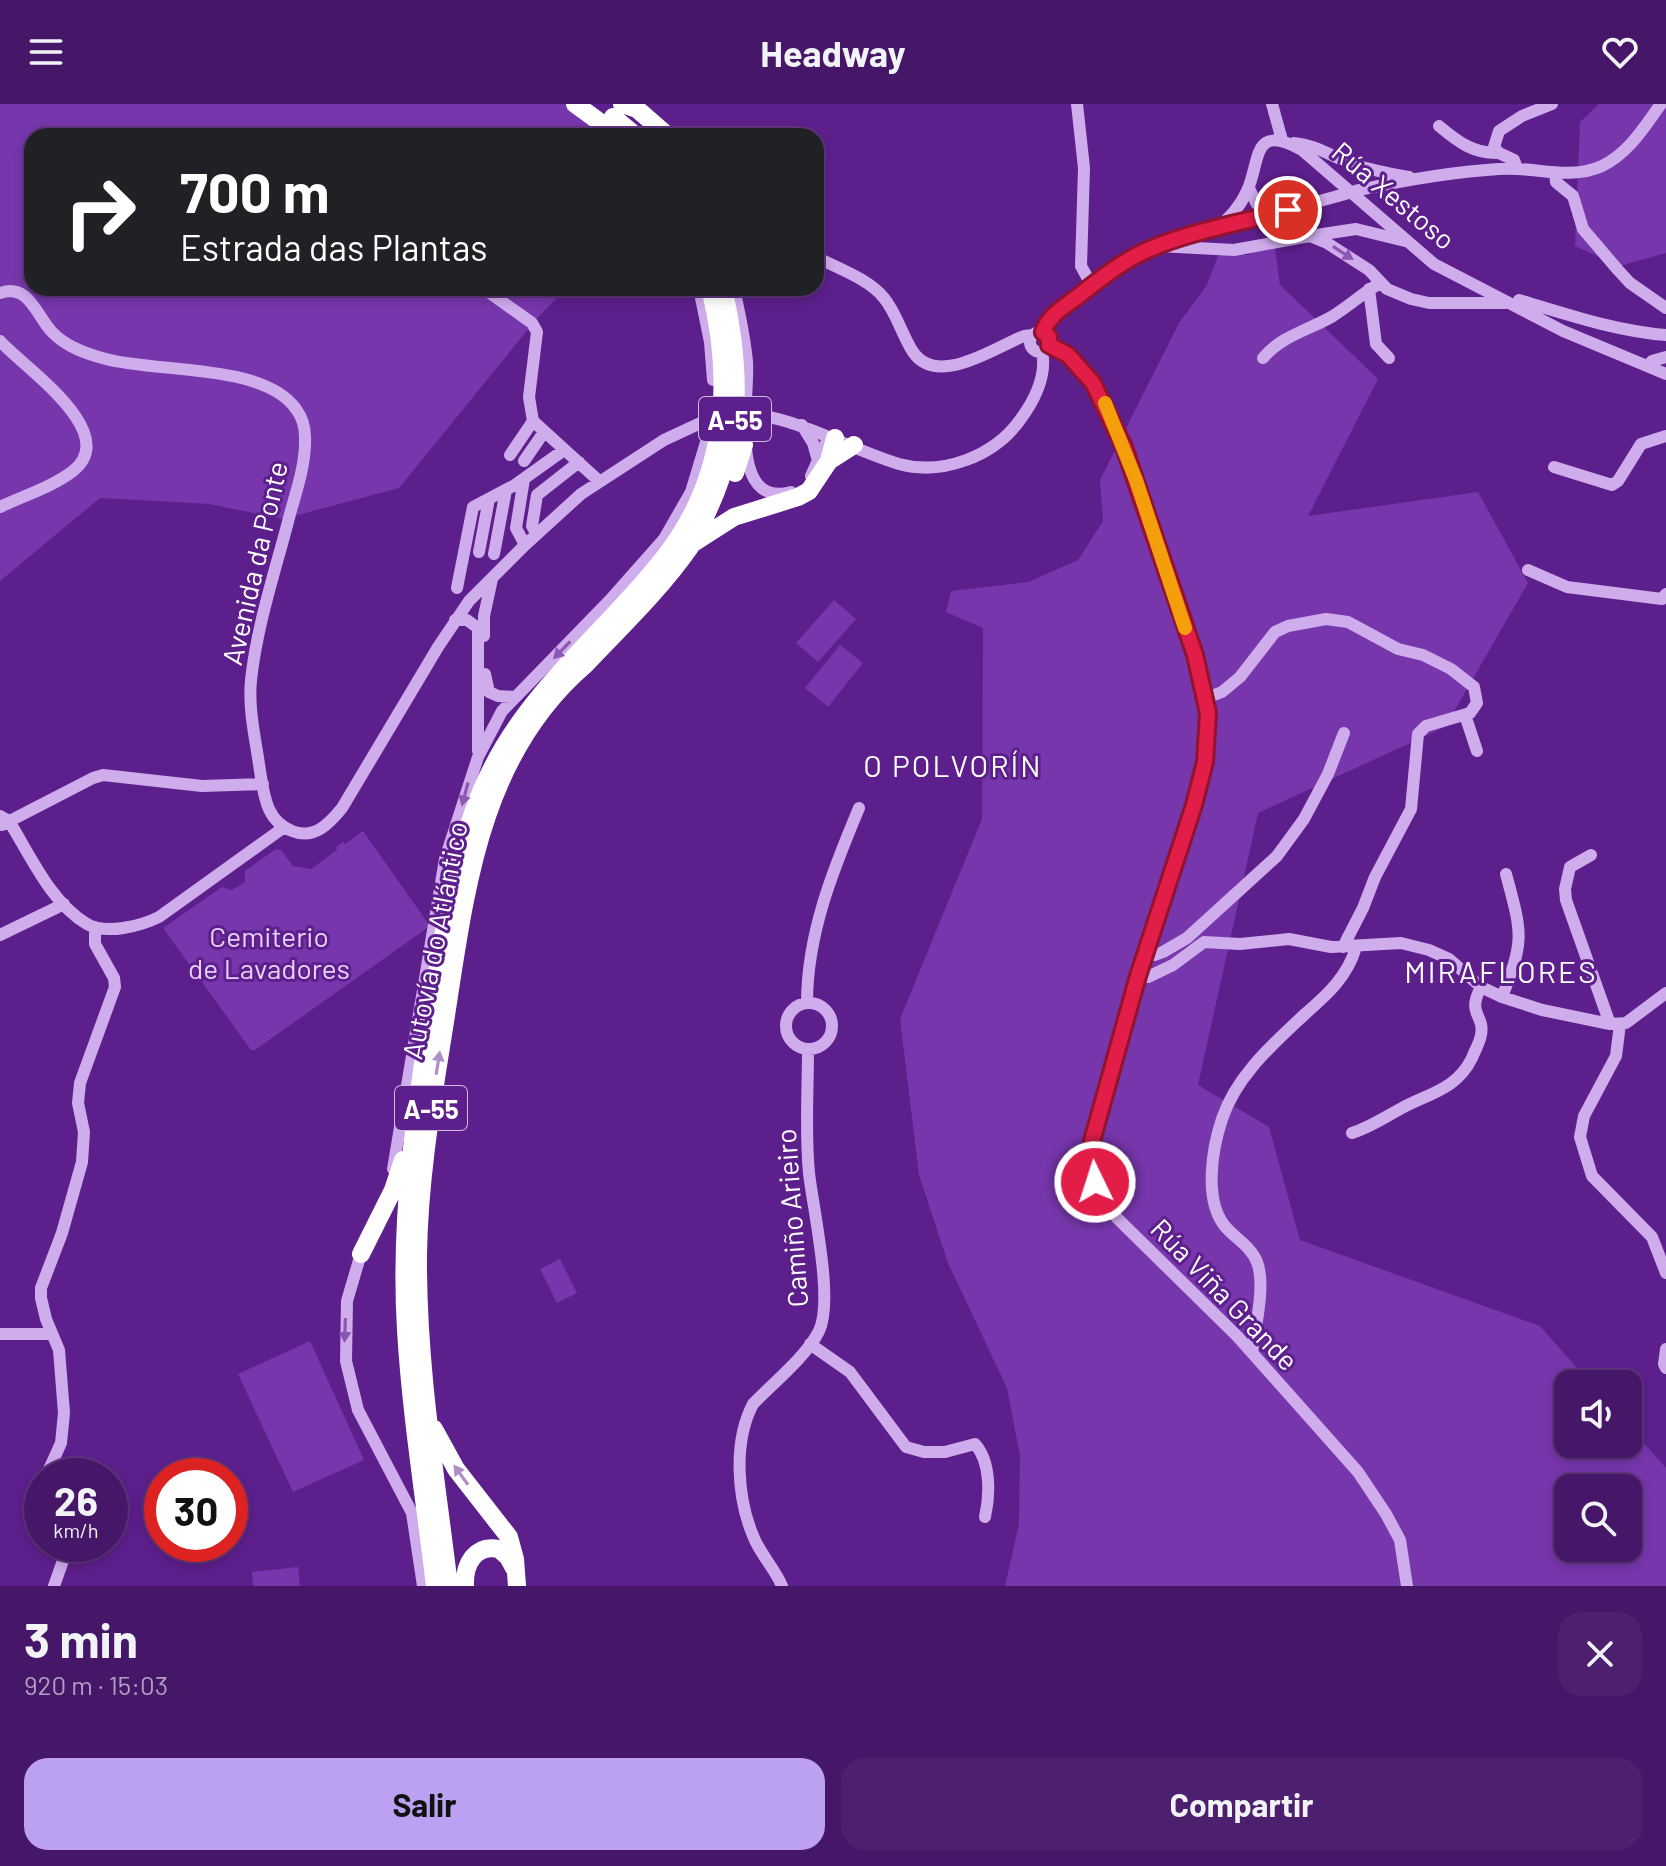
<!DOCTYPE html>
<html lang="es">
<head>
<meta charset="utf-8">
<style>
	:root { --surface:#461769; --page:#4d206f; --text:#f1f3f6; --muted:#b09fc0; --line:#5e367d; --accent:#bca0f2 }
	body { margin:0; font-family:Barlow,sans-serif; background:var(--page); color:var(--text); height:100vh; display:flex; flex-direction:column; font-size:30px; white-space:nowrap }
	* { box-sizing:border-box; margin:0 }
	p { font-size:26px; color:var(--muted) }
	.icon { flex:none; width:44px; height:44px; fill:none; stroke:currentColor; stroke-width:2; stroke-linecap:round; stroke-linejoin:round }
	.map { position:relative; height:1482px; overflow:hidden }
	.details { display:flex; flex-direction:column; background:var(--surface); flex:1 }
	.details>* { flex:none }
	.banner { position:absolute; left:24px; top:24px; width:800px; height:168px; border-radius:24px; box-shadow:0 4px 12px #0003,0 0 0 2px var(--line); background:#202124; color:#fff; overflow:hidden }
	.tools { position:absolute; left:1554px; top:1266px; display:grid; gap:16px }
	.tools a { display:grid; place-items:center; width:88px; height:88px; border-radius:16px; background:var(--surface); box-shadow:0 4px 12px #0003,0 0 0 2px var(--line); font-size:40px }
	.speed { position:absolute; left:24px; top:1354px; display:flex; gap:16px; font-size:40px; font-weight:700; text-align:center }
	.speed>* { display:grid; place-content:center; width:104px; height:104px; border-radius:50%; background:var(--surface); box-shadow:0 4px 12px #0003,0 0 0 2px var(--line); line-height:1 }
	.speed small { font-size:20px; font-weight:400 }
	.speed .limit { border:12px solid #d22; background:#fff; color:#111 }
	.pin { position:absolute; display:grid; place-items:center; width:68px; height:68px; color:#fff; margin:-34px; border:4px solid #fff; border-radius:50%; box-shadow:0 2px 8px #0007 }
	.me { position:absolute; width:88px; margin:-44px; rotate:356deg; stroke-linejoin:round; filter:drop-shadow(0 0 6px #0008) }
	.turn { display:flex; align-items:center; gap:28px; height:168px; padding:0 24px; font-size:36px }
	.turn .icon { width:104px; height:104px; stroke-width:2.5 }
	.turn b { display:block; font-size:56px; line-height:68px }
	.round { display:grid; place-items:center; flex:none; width:84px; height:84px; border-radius:24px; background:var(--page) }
	.head { display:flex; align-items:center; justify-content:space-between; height:136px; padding:0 24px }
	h1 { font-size:48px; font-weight:700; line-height:60px }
	.primary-button { display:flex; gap:16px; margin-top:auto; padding:16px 24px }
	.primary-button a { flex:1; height:92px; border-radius:24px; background:var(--accent); color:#111; font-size:32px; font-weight:700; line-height:92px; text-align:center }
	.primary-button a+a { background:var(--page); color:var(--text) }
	header { display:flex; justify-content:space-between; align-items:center; height:104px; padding:0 24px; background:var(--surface); font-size:36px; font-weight:700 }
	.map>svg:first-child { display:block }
</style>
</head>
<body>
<header><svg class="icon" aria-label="menu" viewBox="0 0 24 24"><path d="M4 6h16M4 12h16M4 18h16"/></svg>Headway<svg class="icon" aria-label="heart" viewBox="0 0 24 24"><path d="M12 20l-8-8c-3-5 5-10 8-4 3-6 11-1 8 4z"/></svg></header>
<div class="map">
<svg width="1666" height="1482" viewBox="0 0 1666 1482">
	<rect width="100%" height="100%" fill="#5d1f8c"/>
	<path fill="#7736ac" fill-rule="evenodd" d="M 0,0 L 584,0 L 620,32 L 32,32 L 32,184 L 567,184 L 539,212 L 399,384 L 283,415 L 209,400 L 100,394 L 0,477 Z
		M 1599,0 L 1666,0 L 1666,149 L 1619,162 L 1575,142 L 1580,18 Z
		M 1274,138 L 1280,181 L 1378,275 L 1308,412 L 1478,388 L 1528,479 L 1445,623 L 1258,709 L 1198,981 L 1269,1023 L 1300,1136 L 1540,1222 L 1591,1280 L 1568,1280 L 1568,1340 L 1628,1340 L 1628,1321 L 1666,1364 L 1666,1482 L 1005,1482 L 1019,1420 L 1020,1352 L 1007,1284 L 948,1159 L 919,1071 L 900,915 L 982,715 L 983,524 L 946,508 L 951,487 L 1028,478 L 1078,456 L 1103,417 L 1100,376 L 1179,219 L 1207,181 L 1219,149 L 1248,151 ZM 1568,1384 L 1628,1384 L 1628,1444 L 1568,1444 Z
		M 834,496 L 856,515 L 818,558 L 796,539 Z
		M 840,541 L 863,559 L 828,603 L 805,584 Z
		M 363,727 L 430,822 L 255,946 L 251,946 L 163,824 L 222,783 L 232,786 L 245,778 L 245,767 L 276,745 L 281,746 L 293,762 L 311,765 L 337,746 L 336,743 L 343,738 L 345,740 Z
		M 560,1155 L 577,1189 L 557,1199 L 540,1165 Z
		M 310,1237 L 364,1356 L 293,1388 L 238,1270 Z
		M 298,1463 L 300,1482 L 253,1482 L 252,1468 Z"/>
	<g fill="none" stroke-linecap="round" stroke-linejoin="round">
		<path stroke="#cfacec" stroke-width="12" d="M 1077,0 L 1084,64 L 1081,162 L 1092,182
			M 1272,0 L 1282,36
			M 1439,22 C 1458,38 1474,50 1499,49
			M 1294,39 C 1316,41 1327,50 1347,58 C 1368,66 1388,69 1409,73
			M 1517,64 L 1514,56 L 1499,49 L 1494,43 L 1499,27 L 1522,12 L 1552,0
			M 1555,69 L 1556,78 L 1573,92 L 1583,125 L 1618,166 L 1630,179 L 1666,204
			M 1249,84 L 1263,113
			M 1359,86 C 1405,76 1452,68 1499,65 C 1534,62 1569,77 1602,62 C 1629,49 1644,23 1661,0
			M 1215,126 C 1229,115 1240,103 1247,87 C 1261,57 1251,18 1302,46 L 1434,160 L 1563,227 L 1666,270
			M 1310,132 L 1356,125 L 1405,137
			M 1159,142 L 1234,146 L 1310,132 L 1327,139 L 1369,166 L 1387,185 L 1411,195 L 1429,199 L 1506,199
			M 816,153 C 837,164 869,175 884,194 C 897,210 902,231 913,248 C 938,284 995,243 1024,232 L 1033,231
			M 483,184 L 532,219 L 537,228 L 529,293 L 533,317 L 599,377
			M 699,184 L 710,238 L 713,276
			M 734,184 C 739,208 745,233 747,258 C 750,291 726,405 791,388
			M 1369,185 L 1376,240 L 1389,254
			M 0,189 C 29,179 36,211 52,228 C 66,243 87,250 106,255 C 157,269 264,259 296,305 C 302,313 305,323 305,333 C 306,359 297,385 290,410 C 276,465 257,520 251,576 C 248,606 256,637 260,667 C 264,691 266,717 292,727 C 314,736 329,720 342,704 L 438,543 L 469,497 L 525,441 L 581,390 L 664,336 L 707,316
			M 1519,196 C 1567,210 1615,227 1666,231
			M 1043,228 L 1048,216 L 1058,207 L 1122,159 L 1142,148 L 1177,136 L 1338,92
			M1030 238a10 10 0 1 1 20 0a10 10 0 1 1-20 0Z
			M 0,237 C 23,263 122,328 73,367 C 52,383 23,392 0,403
			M 1049,241 L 1063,247 L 1093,279 L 1124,343 L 1195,551 L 1208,609 L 1205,658 L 1194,701 L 1138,872 L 1092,1037 L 1092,1065 L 1095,1078 L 1117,1114 L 1237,1232 L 1358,1368 L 1386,1410 L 1400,1436 L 1407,1482
			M 1263,254 C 1281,232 1309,226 1333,212 C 1349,202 1363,189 1380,179
			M 1648,262 L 1652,257 L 1666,253
			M 754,310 C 806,318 850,345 899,360 C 943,372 994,352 1020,316 C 1034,297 1047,271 1042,247
			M 802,321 L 813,339 L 818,357
			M 510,351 L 533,317
			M 524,357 L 544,328
			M 1554,363 L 1612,381 L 1618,377 L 1641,340 L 1666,332
			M 811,372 L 828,334
			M 524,375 L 516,424 L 525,441
			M 537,430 L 532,422 L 537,391 L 579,358
			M 479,448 L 489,395
			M 494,450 L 506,386
			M 1528,466 L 1567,483 L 1662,495 L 1666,490
			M 457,484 L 473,403 L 515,381 L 564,346
			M 455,516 L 467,516 L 478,524 L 478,647
			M 484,532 L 484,512 L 492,475
			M 485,570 L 489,588 L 498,592 L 515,593
			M 1206,594 L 1222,588 L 1240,573 L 1275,528 L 1288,522 L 1326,515 L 1348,518 L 1398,545 L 1423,551 L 1451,565 L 1474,583 L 1477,599 L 1470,609 L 1426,622 L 1418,630 L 1411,705 L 1375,773 L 1363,804 L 1343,843
			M 1465,611 L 1477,647
			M 0,712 L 9,717 C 30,751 51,799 87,820 C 106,831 141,822 159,813 L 283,724
			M 2,721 L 93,674 L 103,671 L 202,682 L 263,680
			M 1591,751 L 1570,763 L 1565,785 L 1566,796 L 1610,920
			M 0,831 L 64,800
			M 1145,849 L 1155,851 L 1163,848 L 1187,834 L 1277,752 L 1304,715 L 1328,670 L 1344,629
			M 1138,872 L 1148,873 L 1173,861 L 1204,838 L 1240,840 L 1289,835 L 1331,843 L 1401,839 L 1429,846 L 1449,855 L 1481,883 L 1502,893 L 1542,906 L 1610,920 L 1626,919 L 1666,889
			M 1502,893 C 1525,835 1522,830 1506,770
			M786 922a23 23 0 1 1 46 0a23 23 0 1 1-46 0Z
			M 807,899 C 807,830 833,766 859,704
			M 1620,920 L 1616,952 L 1584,1012 L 1580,1033 L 1592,1072 L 1652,1133 L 1666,1169
			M 1352,1029 C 1371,1023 1385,1013 1402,1004 C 1430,989 1457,985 1472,954 C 1475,946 1480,938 1481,931 C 1485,910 1466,911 1481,883
			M 393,1065 L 445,755 L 478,653 L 502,607 L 610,496 L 664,435 L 691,388 L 710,325 L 712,302
			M 362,1146 L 347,1197 L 346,1257 L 358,1306 L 412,1409 L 423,1482
			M 0,1230 L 52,1230
			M 810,1240 L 850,1268 L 906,1343 L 924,1348 L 945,1348 L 975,1340 C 991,1358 990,1391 985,1413
			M 1666,1245 L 1664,1260 L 1666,1264
			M 1252,1249 C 1255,1224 1266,1181 1257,1158 C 1251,1142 1234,1134 1224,1121 C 1204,1095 1212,1045 1222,1015 C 1236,972 1273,940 1305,910 C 1327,891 1348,872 1356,843
			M 46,1372 L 61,1339 L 64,1309 L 59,1246 L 46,1215 L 41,1194 L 41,1184 L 62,1129 L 82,1058 L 84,1028 L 78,999 L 80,979 L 115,883 L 114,874 L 95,840 L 95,823
			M 54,1482 L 66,1448 L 66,1440
			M 782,1482 C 775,1465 761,1451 754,1434 C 737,1395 733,1338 753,1300 C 773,1279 806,1253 819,1227 C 834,1196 813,1105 809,1069 C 805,1029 808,986 808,946"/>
		<path stroke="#fff" stroke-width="18" d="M 575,0 L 619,32
			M 622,0 L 637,5 L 668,32
			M 613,13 L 636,32
			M 829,357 L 854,341
			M 735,369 L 744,341
			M 695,438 L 734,413 L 798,393 L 809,387 L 829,357 L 835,334
			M 361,1150 L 393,1086 L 403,1056
			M 434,1325 L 456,1365 L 509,1433 L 515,1455 L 517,1482
			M 435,1482 C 425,1397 411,1311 406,1226 C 399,1114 416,1003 433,893 C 443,831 452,768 473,709 C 511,597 594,542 663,455 C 726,376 734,279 710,184
			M 449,1482 C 436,1373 417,1262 418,1151 C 419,1075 432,999 444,924 C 465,792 477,654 585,561 C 621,523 660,486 690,443 C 698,431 703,417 709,404 C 743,330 741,263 723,184
			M 465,1482 C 464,1460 475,1440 499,1445 L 508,1453 L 514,1464"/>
		<path stroke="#cfacec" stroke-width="12" d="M 1338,92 L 1359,86"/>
	</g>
	<defs><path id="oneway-solid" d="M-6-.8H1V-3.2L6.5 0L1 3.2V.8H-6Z" transform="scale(2)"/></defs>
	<g fill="#8b57b2">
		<use href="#oneway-solid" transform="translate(1343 149) rotate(33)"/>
		<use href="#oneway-solid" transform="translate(562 546) rotate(134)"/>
		<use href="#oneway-solid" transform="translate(465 690) rotate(105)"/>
		<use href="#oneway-solid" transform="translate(345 1226) rotate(92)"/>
	</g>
	<g fill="#ae8fc6">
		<use href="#oneway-solid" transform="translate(438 959) rotate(-81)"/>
		<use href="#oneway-solid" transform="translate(461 1371) rotate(-126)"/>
	</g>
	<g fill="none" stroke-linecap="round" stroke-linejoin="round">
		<g stroke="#92132f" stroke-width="20">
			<path id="route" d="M 1095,1078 L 1092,1065 L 1092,1037 L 1138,872 L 1194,701 L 1205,658 L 1208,609 L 1195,551 L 1124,343 L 1093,279 L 1068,251 L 1049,241 L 1049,233 L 1043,228 C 1049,210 1066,202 1081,190 C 1100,175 1119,160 1141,149 C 1185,128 1241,119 1288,106"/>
		</g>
		<use href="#route" stroke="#e11d48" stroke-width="14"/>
		<path stroke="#f59e0b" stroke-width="14" d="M 1105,299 L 1136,376 L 1185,524"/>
	</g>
	<g text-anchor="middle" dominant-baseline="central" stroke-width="6" stroke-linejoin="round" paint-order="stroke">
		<g fill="#5d1f8c" stroke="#cebcdc" stroke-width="2">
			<rect x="699" y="293" width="72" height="44" rx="6"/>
			<rect x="395" y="982" width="72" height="44" rx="6"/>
		</g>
		<g font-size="26" font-weight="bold" fill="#fff">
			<text x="735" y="315">A-55</text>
			<text x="431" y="1004">A-55</text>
		</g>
		<g font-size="28" fill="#fff" stroke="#5d1f8c">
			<text transform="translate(1394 91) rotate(40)">Rúa Xestoso</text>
			<text transform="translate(254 459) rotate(-77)">Avenida da Ponte</text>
			<text transform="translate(434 836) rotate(-79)">Autovía do Atlántico</text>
			<text transform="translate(791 1114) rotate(-94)">Camiño Arieiro</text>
			<text transform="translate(1225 1190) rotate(46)">Rúa Viña Grande</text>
		</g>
		<g font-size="28" fill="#e7d1f9" stroke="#5d1f8c">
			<text x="269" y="832">Cemiterio<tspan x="269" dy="32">de Lavadores</tspan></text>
		</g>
		<g font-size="30" letter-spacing="2" fill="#fff" stroke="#5d1f8c">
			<text x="953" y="661">O POLVORÍN</text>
			<text x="1501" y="867">MIRAFLORES</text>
		</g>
	</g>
</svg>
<div class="tools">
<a><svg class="icon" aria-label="sound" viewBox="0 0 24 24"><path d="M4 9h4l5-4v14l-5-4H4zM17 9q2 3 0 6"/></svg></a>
<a><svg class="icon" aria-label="search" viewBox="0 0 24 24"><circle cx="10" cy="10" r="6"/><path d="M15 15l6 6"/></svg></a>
</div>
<div class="speed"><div>26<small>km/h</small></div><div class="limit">30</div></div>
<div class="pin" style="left:1288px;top:106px;background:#d93025"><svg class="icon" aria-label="arrive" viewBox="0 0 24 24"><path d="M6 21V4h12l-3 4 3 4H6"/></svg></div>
<svg class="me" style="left:1095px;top:1078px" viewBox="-20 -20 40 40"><circle r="17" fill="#e11d48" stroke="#fff" stroke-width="3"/><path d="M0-11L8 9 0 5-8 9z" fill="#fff"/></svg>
<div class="banner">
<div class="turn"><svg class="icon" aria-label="right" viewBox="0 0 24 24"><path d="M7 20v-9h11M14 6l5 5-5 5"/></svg><div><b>700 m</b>Estrada das Plantas</div></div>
</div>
</div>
<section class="details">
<div class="head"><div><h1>3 min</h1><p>920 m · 15:03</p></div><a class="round"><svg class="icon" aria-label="close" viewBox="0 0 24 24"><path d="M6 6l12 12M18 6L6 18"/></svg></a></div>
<div class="primary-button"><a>Salir</a><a>Compartir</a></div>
</section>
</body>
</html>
